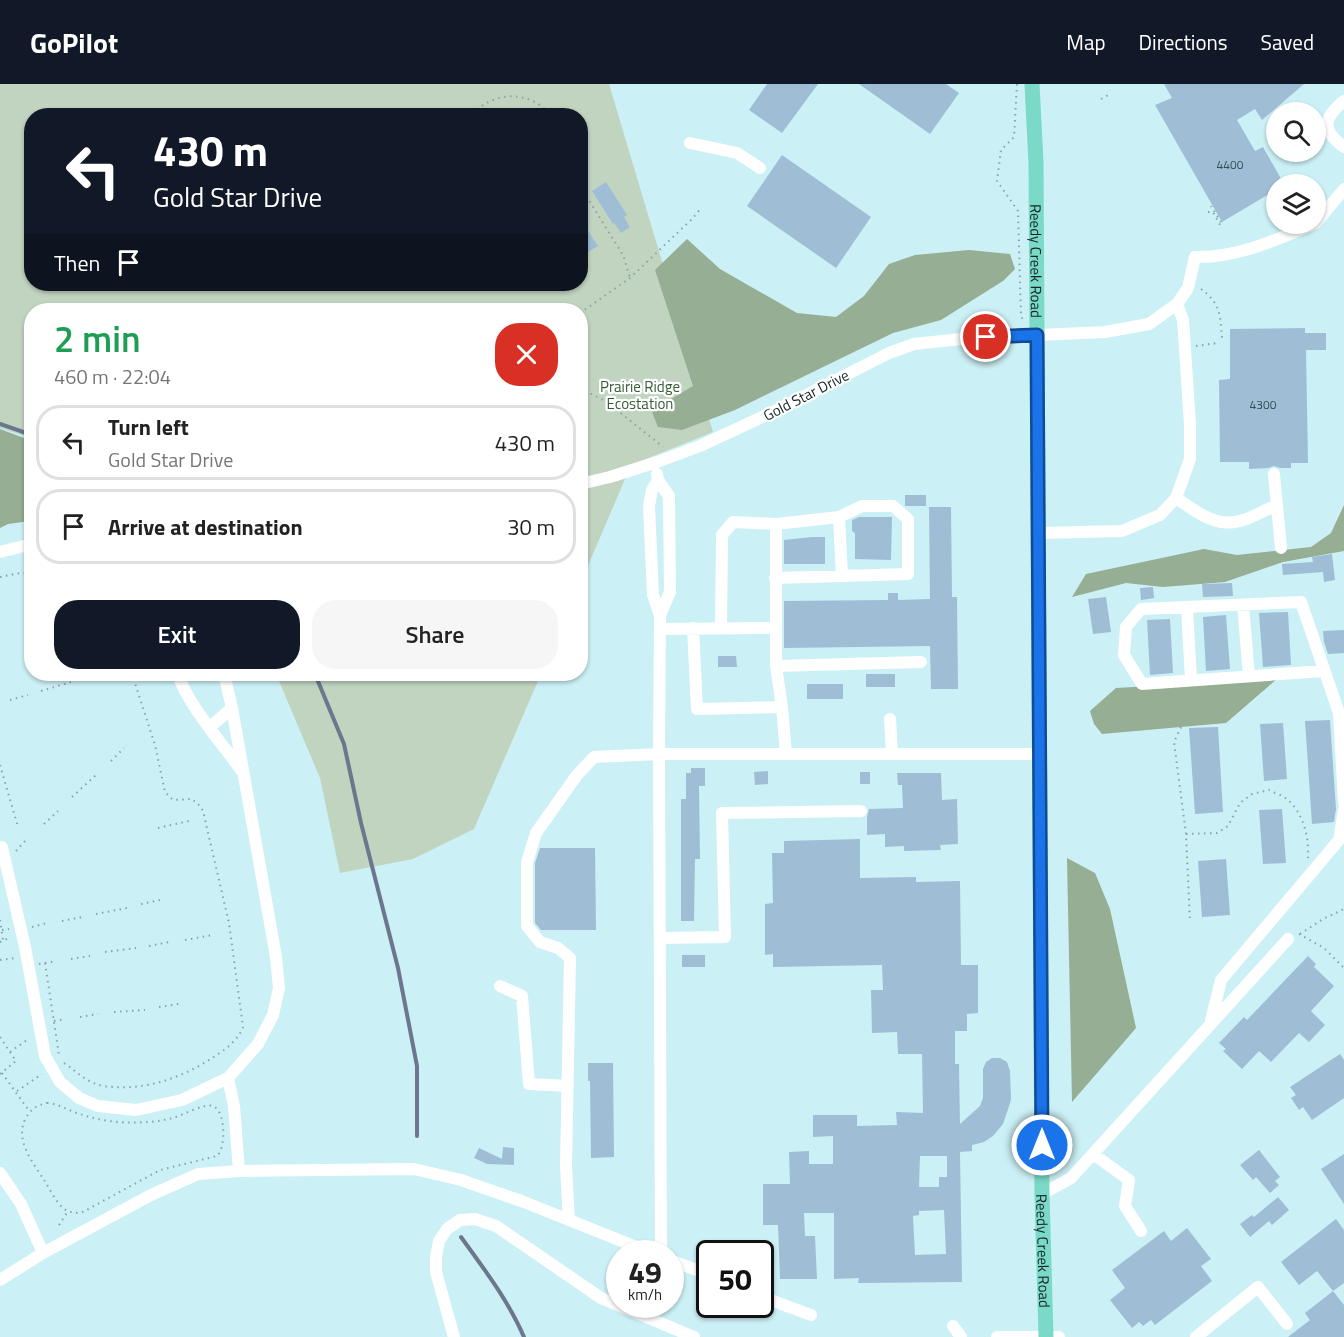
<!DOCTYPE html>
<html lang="en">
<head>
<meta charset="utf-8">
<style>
	:root { --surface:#fff; --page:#f6f6f6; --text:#222; --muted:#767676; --line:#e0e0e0; --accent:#111827 }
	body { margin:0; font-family:"Titillium Web",sans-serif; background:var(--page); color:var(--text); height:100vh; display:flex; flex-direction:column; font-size:22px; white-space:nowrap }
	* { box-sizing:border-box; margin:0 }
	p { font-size:20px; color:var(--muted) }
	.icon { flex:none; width:33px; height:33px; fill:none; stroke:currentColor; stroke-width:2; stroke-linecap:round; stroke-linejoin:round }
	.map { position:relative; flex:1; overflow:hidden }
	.side { position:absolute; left:24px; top:219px; width:564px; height:378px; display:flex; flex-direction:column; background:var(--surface); border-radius:24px; box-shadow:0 2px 4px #0004 }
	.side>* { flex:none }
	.banner { position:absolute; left:24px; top:24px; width:564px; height:183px; border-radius:24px; box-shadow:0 2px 4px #0004; background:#111827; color:#fff; overflow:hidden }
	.buttons { position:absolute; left:1266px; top:18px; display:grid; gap:12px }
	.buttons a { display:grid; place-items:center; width:60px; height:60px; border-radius:50%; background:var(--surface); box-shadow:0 2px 4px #0004; font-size:30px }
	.speed { position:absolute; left:606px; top:1156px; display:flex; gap:12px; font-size:30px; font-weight:700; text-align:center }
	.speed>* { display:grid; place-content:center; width:78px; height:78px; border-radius:50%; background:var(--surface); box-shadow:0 2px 4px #0004; line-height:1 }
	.speed small { font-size:15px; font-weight:400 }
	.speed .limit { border:3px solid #111; border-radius:9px; background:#fff; color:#111 }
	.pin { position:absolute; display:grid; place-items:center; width:51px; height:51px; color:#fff; margin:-26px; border:3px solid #fff; border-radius:50%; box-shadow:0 2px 6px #0007 }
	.me { position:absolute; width:66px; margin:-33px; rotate:0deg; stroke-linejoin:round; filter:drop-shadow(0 0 4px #0008) }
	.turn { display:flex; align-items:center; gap:21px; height:126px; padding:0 30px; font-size:27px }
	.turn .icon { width:78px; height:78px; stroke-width:2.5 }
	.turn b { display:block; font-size:42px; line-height:51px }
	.then { display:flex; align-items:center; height:57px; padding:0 30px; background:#0003; gap:12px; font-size:22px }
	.round { display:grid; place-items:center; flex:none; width:63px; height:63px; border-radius:24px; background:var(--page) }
	.headline { display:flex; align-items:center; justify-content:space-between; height:102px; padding:0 30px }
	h1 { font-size:36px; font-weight:600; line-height:45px; color:#1e9e55 }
	.cta { display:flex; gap:12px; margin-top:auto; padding:12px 30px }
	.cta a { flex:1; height:69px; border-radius:24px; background:var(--accent); color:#fff; font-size:24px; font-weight:600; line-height:69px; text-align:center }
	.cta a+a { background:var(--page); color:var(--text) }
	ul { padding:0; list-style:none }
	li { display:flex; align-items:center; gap:18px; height:75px; margin:0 12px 9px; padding:0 18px; border:3px solid var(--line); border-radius:24px }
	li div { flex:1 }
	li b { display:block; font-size:22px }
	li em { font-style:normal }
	header { display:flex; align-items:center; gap:36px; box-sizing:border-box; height:84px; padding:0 30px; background:var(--accent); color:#fff }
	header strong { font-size:28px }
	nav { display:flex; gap:33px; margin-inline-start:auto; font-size:21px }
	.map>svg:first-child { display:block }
</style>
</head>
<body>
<header>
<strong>GoPilot</strong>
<nav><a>Map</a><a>Directions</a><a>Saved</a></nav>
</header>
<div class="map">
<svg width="1344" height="1253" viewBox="0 0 1344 1253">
	<rect width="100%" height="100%" fill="#cbf0f5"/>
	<path fill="#c1d4c0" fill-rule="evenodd" d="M 0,0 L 609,0 L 713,348 L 631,381 L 581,498 L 580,226 L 32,226 L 31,354 L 0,344 ZM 32,32 L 580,32 L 580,200 L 32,200 Z
		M 276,590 L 541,590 L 474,745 L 413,775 L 340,789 L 320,694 Z"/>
	<path fill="#95ae94" d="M 687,155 L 720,185 L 797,229 L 836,233 L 864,212 L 889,180 L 915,171 L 969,166 L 1010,170 L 1015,185 L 1003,197 L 941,236 L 893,249 L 735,326 L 682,346 L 658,343 L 652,328 L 666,318 L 693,302 L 655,186 Z
		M 0,345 L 32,357 L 31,437 L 8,440 L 0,444 Z
		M 1344,421 L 1344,467 L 1283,478 L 1225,498 L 1163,503 L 1126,499 L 1072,513 L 1086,490 L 1204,465 L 1237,471 L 1311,463 L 1331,449 Z
		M 1277,595 L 1226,639 L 1102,650 L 1094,640 L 1090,627 L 1116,604 Z
		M 1067,774 L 1095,789 L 1110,825 L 1136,944 L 1072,1018 Z"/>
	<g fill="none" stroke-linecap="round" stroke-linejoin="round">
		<path stroke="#6c778e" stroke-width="4" d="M 0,340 L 32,351
			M 315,590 L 344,660 L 361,739 L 398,884 L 417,982 L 417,1052
			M 461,1153 C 484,1185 508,1216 524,1253"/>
	</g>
	<path fill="#9fbed5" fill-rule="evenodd" d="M 767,0 L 818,0 L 782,49 L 749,26 Z
		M 859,0 L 946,0 L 959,9 L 930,50 Z
		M 1164,0 L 1304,0 L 1262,36 L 1255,25 L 1237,36 L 1255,67 L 1263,63 L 1284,100 L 1276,100 L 1276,106 L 1222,138 L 1155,21 L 1172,14 Z
		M 782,71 L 871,133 L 836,184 L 747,122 Z
		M 606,98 L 627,131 L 624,133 L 630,143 L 621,149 L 614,139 L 613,140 L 592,107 Z
		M 580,134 L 598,162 L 580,173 Z
		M 1305,244 L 1305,249 L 1326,249 L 1326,266 L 1306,266 L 1308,379 L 1291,379 L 1291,384 L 1280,384 L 1274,382 L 1268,384 L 1249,385 L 1249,378 L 1220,378 L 1219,296 L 1230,295 L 1230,245 Z
		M 905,411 L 926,411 L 926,422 L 905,422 Z
		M 929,423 L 951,423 L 952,513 L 957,513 L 958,605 L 931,605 L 930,562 L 784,564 L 784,517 L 888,516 L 888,509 L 898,509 L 898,516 L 930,515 Z
		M 859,433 L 892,433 L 891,476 L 855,475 L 855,449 L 852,447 L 852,436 Z
		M 812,453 L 825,453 L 825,480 L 784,480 L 784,456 Z
		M 1332,470 L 1335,496 L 1324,498 L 1323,488 L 1283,491 L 1282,480 L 1313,478 L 1312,473 Z
		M 1232,499 L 1233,512 L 1203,513 L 1202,500 Z
		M 1153,503 L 1154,514 L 1141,516 L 1140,504 Z
		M 1106,513 L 1111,548 L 1093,550 L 1088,515 Z
		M 1288,528 L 1291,581 L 1263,583 L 1259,529 Z
		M 1226,531 L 1230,585 L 1206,587 L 1203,533 Z
		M 1170,535 L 1173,589 L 1150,591 L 1147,536 Z
		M 1344,546 L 1344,569 L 1328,570 L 1324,558 L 1323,547 Z
		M 718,572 L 736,572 L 737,583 L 718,583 Z
		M 866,590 L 895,590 L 895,603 L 866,603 Z
		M 807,600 L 843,600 L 843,615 L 807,615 Z
		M 1330,636 L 1336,725 L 1334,738 L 1312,740 L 1305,637 Z
		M 1283,639 L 1287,695 L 1264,697 L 1260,640 Z
		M 1218,643 L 1223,728 L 1195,730 L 1189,644 Z
		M 691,684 L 705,684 L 705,702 L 699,702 L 700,775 L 695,775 L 694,837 L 681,837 L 681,715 L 686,715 L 686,689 L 691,689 Z
		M 768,687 L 768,700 L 755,701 L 754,688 Z
		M 860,688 L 870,688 L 870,700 L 860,700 Z
		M 897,689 L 941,689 L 942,716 L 957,715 L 958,760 L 940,761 L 941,766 L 904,767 L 904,762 L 885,763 L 885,750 L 867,751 L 867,733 L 869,725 L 903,724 L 902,701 L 898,701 Z
		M 1282,725 L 1286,779 L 1263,780 L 1259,726 Z
		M 860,755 L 860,794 L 916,793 L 916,798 L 960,797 L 961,881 L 978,881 L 978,929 L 967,930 L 967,947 L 955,947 L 955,980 L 959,980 L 960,1040 L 980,1022 L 983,1014 L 983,985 L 986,978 L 992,974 L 1000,974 L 1007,978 L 1010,987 L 1011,1016 L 1003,1040 L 993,1052 L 984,1058 L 972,1061 L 972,1067 L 960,1068 L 962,1198 L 858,1199 L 859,1194 L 834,1195 L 834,1129 L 804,1129 L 805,1152 L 815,1152 L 817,1195 L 780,1195 L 778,1141 L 763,1141 L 763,1100 L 790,1100 L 789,1068 L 809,1067 L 809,1080 L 833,1080 L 833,1052 L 813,1053 L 813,1031 L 857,1031 L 857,1042 L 897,1041 L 896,1028 L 923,1029 L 922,970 L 898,970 L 897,948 L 872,949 L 871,906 L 883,906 L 882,881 L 773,883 L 773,870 L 765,871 L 765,820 L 773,819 L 772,769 L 784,769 L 784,757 ZM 920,1072 L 947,1072 L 947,1093 L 939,1093 L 939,1103 L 919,1103 ZM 944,1126 L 946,1170 L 915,1171 L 913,1132 L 919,1131 L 919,1127 Z
		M 540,764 L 595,764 L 596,846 L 541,846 L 535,839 L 535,779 Z
		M 1226,775 L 1230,831 L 1202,833 L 1198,777 Z
		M 682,871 L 705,871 L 705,883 L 682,883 Z
		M 1308,872 L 1316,880 L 1314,883 L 1334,902 L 1311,927 L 1325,941 L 1309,958 L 1299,949 L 1271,978 L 1259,967 L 1242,985 L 1223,967 L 1226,965 L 1219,959 L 1244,933 L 1247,936 Z
		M 1340,970 L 1344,976 L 1344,1014 L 1312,1036 L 1303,1023 L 1299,1026 L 1291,1014 L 1296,1011 L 1290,1003 Z
		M 588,979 L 613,979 L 614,1073 L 591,1074 L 590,997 L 588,997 Z
		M 503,1063 L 514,1064 L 514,1081 L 487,1080 L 474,1074 L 479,1064 L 502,1075 Z
		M 1259,1066 L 1280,1093 L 1275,1097 L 1279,1101 L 1270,1109 L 1256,1093 L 1253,1096 L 1240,1081 Z
		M 1344,1070 L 1344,1120 L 1321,1085 Z
		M 1278,1113 L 1289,1126 L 1272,1141 L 1269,1137 L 1250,1153 L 1240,1140 L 1252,1131 L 1254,1133 Z
		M 1336,1135 L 1344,1146 L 1344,1199 L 1333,1207 L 1317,1187 L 1299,1201 L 1281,1178 Z
		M 1187,1144 L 1211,1175 L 1201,1182 L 1212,1197 L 1155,1241 L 1151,1236 L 1143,1242 L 1139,1238 L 1132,1244 L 1110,1216 L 1125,1204 L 1112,1186 L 1164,1147 L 1171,1157 Z
		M 1333,1207 L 1344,1221 L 1344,1253 L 1288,1253 L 1310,1236 L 1305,1229 Z"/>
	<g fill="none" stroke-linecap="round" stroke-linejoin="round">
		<path stroke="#88a4a8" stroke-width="2" stroke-dasharray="1.5 4.5" stroke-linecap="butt" d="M 1017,0 L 1014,53 L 1001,66 L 997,97 L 1018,127 L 1021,232 L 1023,236
			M 1101,15 L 1110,10
			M 467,32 C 476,26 486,18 496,15 C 515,8 539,15 551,32
			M 580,102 L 623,171 L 630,194
			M 1208,128 L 1213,128 L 1220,141 L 1222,140 L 1211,122
			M 1201,205 C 1221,220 1220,231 1222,254
			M 580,229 L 630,194 L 693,134 L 701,124
			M 1196,262 L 1217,259
			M 580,304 L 607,318 L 663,363
			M 0,493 L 20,489 L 32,489
			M 85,594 L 101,590
			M 41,607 L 71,598
			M 10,616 L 28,611
			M 1181,643 L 1174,658 L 1186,750 L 1190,837
			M 111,677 L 124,664
			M 0,681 L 18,743
			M 72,713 L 97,690
			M 44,740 L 58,727
			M 158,744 L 189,737
			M 1186,750 L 1217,749 L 1228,742 L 1240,719 L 1252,710 L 1269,706 C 1274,709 1282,711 1287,715 C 1304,730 1309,753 1308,774
			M 16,767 L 26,756
			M 141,820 L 160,816
			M 96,830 L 127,824
			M 0,836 L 3,856
			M 62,837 L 82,833
			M 32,843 L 47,839
			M 2,846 L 9,845
			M 1299,850 L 1324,864 L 1344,884
			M 1300,850 L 1323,835 L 1344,825
			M 185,856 L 213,851
			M 0,858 L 11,853
			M 149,862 L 169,858
			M 105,868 L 136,864
			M 71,875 L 90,872
			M 0,876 L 16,874
			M 45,879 L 59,971
			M 39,880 L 56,877
			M 159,923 L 179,920
			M 114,928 L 145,926
			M 80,933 L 98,930
			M 54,937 L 65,935
			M 0,953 L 16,977 L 0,990
			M 10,968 L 27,956
			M 64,979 C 78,988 86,999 104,1002 C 145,1008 185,993 218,970 C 229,963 239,954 243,943 L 229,839 L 203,727 L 200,722 L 192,715 L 173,716 L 165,708 L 155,661 L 132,590
			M 2,989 L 30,1028
			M 17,1007 L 42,990
			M 47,1019 C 57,1019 67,1026 77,1029 C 99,1037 122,1040 146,1038 C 155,1038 164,1036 173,1034 C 183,1031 204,1019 213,1022 C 226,1027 226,1064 217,1072 L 160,1086 L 81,1129 C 74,1129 68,1128 63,1124 C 55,1117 50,1105 44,1096 C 32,1077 13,1054 27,1032 C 32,1024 38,1021 47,1019 Z
			M 59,1141 L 68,1127"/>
		<path stroke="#fff" stroke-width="12" d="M 1344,17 C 1323,34 1321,46 1344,63
			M 690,59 L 737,69 L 760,84
			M 1316,139 L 1344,105
			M 657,390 L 658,396 L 669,412 L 670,508 L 660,531
			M 1274,390 L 1281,464
			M 658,396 L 652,406 L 649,422 L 653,511 L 660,531 L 659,670 L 661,1170
			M 580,400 L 610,393 L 657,378 L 700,362 L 773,328 L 889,269 L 914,260 L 970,254 L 1105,248 L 1149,240 L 1177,220 L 1188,204 L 1195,173 C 1237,174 1276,156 1314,140
			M 1176,414 C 1220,445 1229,446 1276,421
			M 839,433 L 842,492
			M 776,440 L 776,582 L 782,623 L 786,670
			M 1039,449 L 1122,447 L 1160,431 L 1176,414 L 1190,375 L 1190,340 L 1183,236 L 1177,220
			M 0,468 L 32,460
			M 1243,521 L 1249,592
			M 1187,523 L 1191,596
			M 693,544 L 697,625 L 782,623
			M 721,544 L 722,451 L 733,438 L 776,440 L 839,433 L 862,422 L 893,422 L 908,435 L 908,490 L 775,494
			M 660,545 L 775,544
			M 776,582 L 921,578
			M 1324,587 L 1142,600 L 1124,571 L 1126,543 L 1141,525 L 1301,518 L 1339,629 L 1344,719
			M 178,590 C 187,620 222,659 241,686
			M 890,635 L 892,670
			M 210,643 L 232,624
			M 2,763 L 25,863 L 45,972 L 60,998 L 79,1014 L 98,1022 L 136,1026 L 182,1016 L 228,994 L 258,960 L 273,931 L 279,904 L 276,873 L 232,624 L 224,590
			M 660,854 L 725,853 L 722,729 L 861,727
			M 500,902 L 522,912 L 529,1000 L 568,1002
			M 1210,941 L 1221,896 L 1339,756 L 1344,726
			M 228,994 L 234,1022 L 239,1087
			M 1093,1070 L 1129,1096 L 1125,1122 L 1141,1147
			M 0,1089 L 21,1120 L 43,1169
			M 1042,1110 L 1071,1094 L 1288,855
			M 569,1136 L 566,1083 L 570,874 L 558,864 L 540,858 L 527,842 L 527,778 L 536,749 L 577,691 L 594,673 L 659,670 L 1040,670
			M 670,1176 L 710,1191
			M 0,1196 L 43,1169 L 151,1111 L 198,1090 L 239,1087 L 414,1085 L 461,1096 L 524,1118 L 654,1170
			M 760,1212 L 811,1231
			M 953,1242 L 961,1253
			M 454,1253 L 436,1188 L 436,1173 L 439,1157 L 447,1145 L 460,1136 L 475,1135 L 496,1142 L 601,1214 L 694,1253
			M 997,1253 L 1059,1253
			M 1196,1253 L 1258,1203 L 1287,1240"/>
		<path stroke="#7ad9c7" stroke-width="15" id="s1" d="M 1032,0 L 1036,79 L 1042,1110 L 1046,1253"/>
	</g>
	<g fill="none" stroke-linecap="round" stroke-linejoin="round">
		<g stroke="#114b97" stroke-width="15">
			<path id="route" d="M 986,253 L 1037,251 L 1042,1061"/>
		</g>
		<use href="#route" stroke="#1a73e8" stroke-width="10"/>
	</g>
	<g text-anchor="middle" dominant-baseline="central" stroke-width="4.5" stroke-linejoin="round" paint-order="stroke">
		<g font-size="12" fill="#384a52">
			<text x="1230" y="80">4400</text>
			<text x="1263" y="320">4300</text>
		</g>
		<g font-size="15" fill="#162426" stroke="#fff">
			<text stroke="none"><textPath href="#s1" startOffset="177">Reedy Creek Road</textPath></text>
			<text transform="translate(806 311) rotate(-27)">Gold Star Drive</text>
			<text stroke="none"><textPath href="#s1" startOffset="1167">Reedy Creek Road</textPath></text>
		</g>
		<g font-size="15" fill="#365d36" stroke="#fff">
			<text x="640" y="302">Prairie Ridge<tspan x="640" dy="17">Ecostation</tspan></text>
		</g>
	</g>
</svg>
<div class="buttons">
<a><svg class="icon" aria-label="search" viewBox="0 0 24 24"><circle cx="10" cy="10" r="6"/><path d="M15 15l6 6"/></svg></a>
<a><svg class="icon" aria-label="layers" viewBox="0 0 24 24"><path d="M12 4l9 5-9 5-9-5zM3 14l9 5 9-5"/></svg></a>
</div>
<div class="speed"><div>49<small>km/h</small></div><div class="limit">50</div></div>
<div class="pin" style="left:986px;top:253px;background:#d93025"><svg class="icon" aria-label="arrive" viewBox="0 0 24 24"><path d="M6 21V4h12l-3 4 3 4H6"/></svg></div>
<svg class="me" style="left:1042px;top:1061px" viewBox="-20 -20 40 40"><circle r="17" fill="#1a73e8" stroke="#fff" stroke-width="3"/><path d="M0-11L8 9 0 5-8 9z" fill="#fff"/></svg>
<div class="banner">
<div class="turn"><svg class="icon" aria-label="left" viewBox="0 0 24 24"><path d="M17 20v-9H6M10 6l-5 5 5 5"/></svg><div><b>430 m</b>Gold Star Drive</div></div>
<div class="then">Then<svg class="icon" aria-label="arrive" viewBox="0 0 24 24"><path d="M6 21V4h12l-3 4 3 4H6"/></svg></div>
</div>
<section class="side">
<div class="headline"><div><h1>2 min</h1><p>460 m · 22:04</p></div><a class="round" style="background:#d93025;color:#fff"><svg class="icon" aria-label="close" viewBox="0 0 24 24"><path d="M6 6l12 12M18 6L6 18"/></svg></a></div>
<ul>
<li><svg class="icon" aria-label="left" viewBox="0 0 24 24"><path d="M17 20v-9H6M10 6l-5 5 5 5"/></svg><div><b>Turn left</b><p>Gold Star Drive</p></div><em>430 m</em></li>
<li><svg class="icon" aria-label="arrive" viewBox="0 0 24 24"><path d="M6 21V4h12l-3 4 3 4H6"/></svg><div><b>Arrive at destination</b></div><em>30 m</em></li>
</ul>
<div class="cta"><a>Exit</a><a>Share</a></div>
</section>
</div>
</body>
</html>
